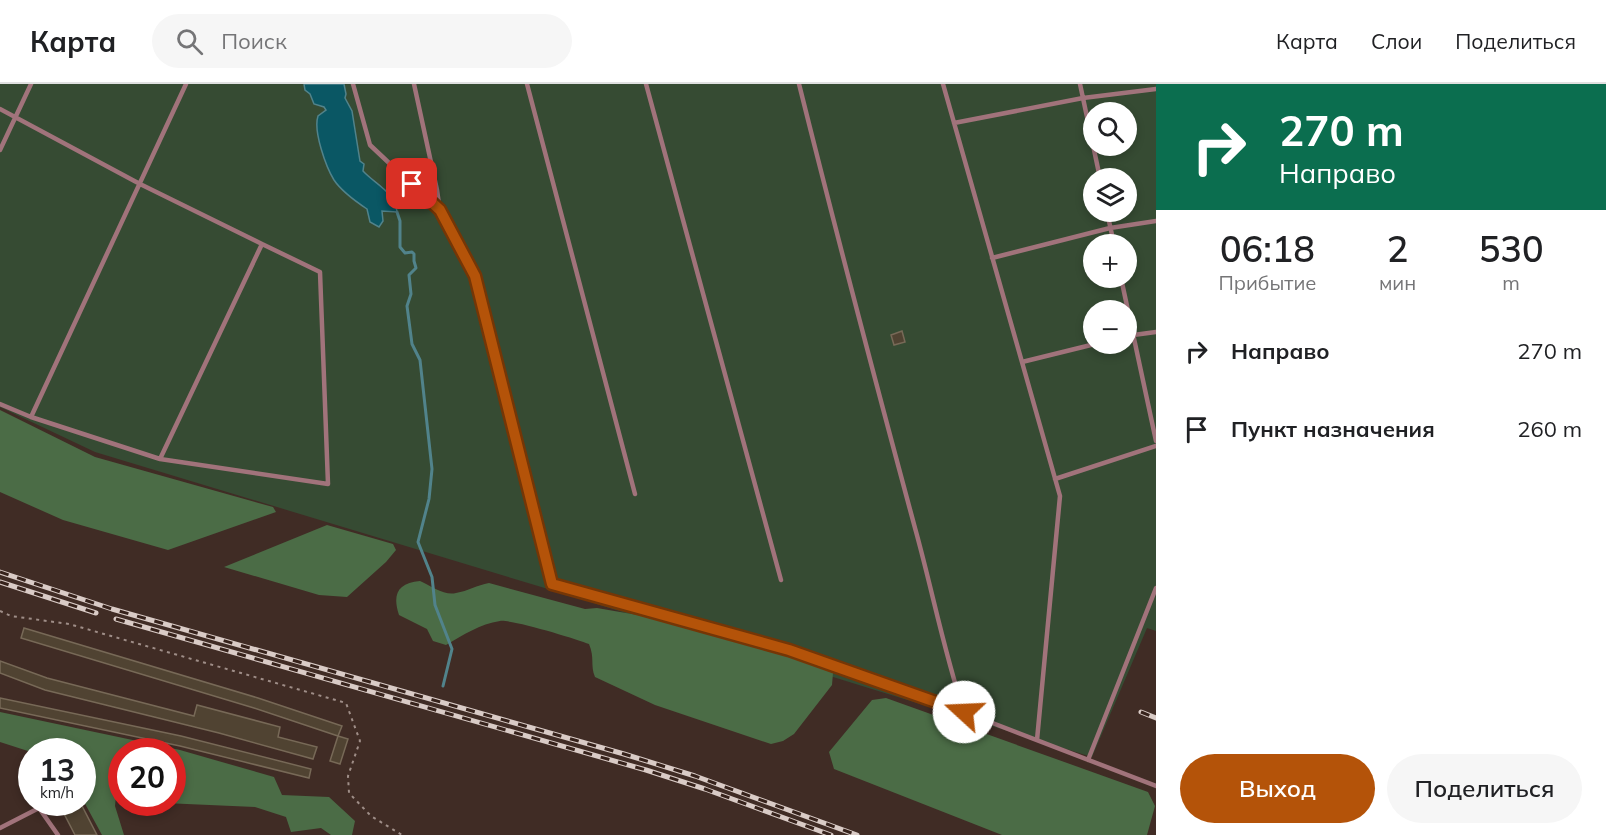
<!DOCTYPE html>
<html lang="ru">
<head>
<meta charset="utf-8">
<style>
	:root { --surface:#fff; --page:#f6f6f6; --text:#202124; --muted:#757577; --line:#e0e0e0; --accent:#b45309 }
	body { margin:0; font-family:Mulish,sans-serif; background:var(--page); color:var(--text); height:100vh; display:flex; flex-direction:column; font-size:22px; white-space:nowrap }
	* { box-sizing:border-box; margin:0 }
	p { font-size:20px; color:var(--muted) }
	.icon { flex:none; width:33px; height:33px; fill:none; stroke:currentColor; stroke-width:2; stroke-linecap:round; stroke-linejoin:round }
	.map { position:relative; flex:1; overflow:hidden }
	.panel { display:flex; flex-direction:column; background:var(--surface); width:450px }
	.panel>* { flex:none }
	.guide { background:#0b6e4f; color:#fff; overflow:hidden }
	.controls { position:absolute; left:1083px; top:18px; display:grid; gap:12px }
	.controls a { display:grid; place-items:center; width:54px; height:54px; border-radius:50%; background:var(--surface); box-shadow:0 3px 9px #0003; font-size:30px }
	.speed { position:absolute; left:18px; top:654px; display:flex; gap:12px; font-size:30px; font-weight:700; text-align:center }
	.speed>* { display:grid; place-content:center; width:78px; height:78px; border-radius:50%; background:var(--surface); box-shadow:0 3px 9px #0003; line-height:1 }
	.speed small { font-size:15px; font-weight:400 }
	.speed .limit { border:9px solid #d22; background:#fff; color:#111 }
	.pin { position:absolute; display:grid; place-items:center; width:51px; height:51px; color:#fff; margin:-26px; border-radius:12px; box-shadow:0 3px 9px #0006 }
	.me { position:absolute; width:66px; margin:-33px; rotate:290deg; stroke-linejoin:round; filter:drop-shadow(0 0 4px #0008) }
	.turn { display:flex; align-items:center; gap:21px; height:126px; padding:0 24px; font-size:27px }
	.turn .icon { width:78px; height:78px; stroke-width:2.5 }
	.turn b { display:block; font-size:42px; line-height:51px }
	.eta { display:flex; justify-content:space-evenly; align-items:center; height:102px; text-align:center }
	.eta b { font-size:36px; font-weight:600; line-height:42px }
	.button { display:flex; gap:12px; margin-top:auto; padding:12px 24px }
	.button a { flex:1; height:69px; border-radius:36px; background:var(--accent); color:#fff; font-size:24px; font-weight:600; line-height:69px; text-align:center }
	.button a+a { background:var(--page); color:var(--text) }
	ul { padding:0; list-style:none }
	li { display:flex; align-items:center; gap:18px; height:78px; padding:0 24px }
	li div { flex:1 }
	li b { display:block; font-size:22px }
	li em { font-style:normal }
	header { display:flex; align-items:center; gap:36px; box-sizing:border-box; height:84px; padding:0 30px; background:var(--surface); border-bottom:2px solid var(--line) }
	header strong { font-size:28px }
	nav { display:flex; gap:33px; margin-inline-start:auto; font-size:21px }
	.search { width:420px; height:54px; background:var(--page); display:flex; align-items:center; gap:15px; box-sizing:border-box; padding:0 21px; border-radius:33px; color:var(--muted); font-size:22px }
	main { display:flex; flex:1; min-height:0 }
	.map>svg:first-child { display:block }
</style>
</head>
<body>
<header>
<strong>Карта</strong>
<div class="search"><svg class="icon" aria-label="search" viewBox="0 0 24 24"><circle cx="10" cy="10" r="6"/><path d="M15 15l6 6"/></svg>Поиск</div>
<nav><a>Карта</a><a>Слои</a><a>Поделиться</a></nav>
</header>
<main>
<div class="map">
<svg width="1156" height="751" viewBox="0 0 1156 751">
	<rect width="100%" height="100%" fill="#402c25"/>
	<path fill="#364b33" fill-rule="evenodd" d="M 0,0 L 304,0 L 305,6 L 310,10 L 314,20 L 324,22 L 327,27 L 317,36 C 319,65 329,92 349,112 C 355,117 361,123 368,125 C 377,128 387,128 396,128 L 396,122 L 383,103 L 363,87 L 359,71 L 352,27 L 345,14 L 346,10 L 344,0 L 1156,0 L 1156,547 L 1147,544 L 1092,673 L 558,508 L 95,368 L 0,323 ZM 1094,28 L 1126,28 L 1126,62 L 1094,62 ZM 1094,94 L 1126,94 L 1126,128 L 1094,128 ZM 1094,160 L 1126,160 L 1126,194 L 1094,194 ZM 1094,226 L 1126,226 L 1126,260 L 1094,260 Z"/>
	<path fill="#4b6c46" d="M 0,326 L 95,373 L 273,423 L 276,428 L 168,466 L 63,436 L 0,408 Z
		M 327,441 L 393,460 L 396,466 L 386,478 L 347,513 L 319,511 L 224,483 Z
		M 420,497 C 431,502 445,512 456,509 C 468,507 477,501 489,499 L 585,525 L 597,524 L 678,538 L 773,566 L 833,589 L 832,601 L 794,650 L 783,657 L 771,660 L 655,621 L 595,593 C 590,581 595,574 589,560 C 577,555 511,535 500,537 C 480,540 463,551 446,561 L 433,557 L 427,545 L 399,531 C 392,510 398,499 420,497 Z
		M 886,614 L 1148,708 L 1155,722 L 1147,751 L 1002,751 L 834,685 L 829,668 L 872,616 Z
		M 0,628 L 180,666 L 274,693 L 282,711 L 329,713 L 355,737 L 352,751 L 331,751 L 321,744 L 291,748 L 286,733 L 255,723 L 164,719 L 172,718 L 172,668 L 122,668 L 121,713 L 116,712 L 115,722 L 124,751 L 102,751 L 83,716 L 82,668 L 31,668 L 0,658 Z"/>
	<path fill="#0a5764" stroke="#51838b" stroke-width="1.5" d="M 304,0 L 344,0 L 346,10 L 345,14 L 352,27 L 359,71 L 360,77 L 364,80 L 363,87 C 375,100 395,108 397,128 L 382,127 L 383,137 L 379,143 L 370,138 L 367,125 C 355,117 342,108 334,96 C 326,83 313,47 318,32 L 326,26 L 324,23 L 314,20 L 310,10 L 305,6 Z"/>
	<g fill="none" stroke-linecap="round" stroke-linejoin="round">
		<path stroke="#51838b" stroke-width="3" d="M 397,128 L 400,137 L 400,163 L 405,169 L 412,168 L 414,170 L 414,177 L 416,184 L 409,191 L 411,210 L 407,222 L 412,260 L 420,276 L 432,385 L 429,415 L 418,458 L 432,493 L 435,521 L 452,565 L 443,602"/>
	</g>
	<path fill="#504332" stroke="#776957" stroke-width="1.5" d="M 902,247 L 905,258 L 894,261 L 891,251 Z
		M 24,544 L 258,614 L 342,642 L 338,652 L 254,624 L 21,554 Z
		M 0,577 L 47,594 L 194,632 L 197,621 L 280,643 L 278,653 L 317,663 L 313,675 L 219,649 L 45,606 L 0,589 Z
		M 0,614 L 181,652 L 311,685 L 309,694 L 180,662 L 0,624 Z
		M 338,652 L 348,655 L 340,680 L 330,677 Z
		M 58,718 L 80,718 L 97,751 L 75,751 Z"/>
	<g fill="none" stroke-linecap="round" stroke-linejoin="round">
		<path stroke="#9f8e88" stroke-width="2" stroke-dasharray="3 4.5" stroke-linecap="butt" d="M 0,527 L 11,532 L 69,540 L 346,619 L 360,657 L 348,692 L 349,709 L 371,732 L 402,751"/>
		<path stroke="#a1737b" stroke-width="4.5" d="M 353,0 L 370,61 L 440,127 L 475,192 L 552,500 L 789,566 L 964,628 L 1156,702
			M 414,0 L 437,106 L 440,127
			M 527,0 L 635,410
			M 646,0 L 781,496
			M 799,0 C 836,148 875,296 915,444 C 932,505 944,568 964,628
			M 943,0 L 1060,412 L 1037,656
			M 1080,0 L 1100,94
			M 0,25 L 140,100 L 262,160 L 160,375
			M 954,39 L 1083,14 L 1156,5
			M 0,66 L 31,0
			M 1107,128 L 1114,160
			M 992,174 L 1110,144 L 1156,137
			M 1121,194 L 1156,357
			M 1126,252 L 1156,248
			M 1022,278 L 1095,260
			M 0,320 L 31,333 L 186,0
			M 31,333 L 160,375 L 328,400 L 320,188 L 262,160
			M 1055,395 L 1156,362
			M 1088,676 L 1156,504
			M 0,744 L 39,724 L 58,751"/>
		<g stroke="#d9cbc6" stroke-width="5">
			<path id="rail" d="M 0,488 L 112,525 L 624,670 L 695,692 L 857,751
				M 0,498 L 96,529
				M 116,535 L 646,686 L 705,705 L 831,751
				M 1141,628 L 1156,634"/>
		</g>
		<use href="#rail" stroke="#36221b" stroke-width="3" stroke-dasharray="9" stroke-linecap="butt"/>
	</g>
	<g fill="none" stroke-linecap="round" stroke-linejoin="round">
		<g stroke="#753606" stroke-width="15">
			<path id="route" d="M 412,100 L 440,126 L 475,192 L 552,500 L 789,566 L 964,628"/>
		</g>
		<use href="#route" stroke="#b45309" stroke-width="10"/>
	</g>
</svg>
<div class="controls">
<a><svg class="icon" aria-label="search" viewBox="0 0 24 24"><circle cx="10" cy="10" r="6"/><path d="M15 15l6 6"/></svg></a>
<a><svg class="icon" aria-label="layers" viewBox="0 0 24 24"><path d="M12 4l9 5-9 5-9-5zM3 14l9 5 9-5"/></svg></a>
<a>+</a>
<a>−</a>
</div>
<div class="speed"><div>13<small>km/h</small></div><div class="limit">20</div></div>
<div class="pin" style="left:412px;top:100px;background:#d93025"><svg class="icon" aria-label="arrive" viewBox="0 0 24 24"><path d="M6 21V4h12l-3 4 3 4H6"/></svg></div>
<svg class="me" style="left:964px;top:628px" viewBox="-20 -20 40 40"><circle r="19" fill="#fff"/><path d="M0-13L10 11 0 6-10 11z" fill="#b45309"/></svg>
</div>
<section class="panel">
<div class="guide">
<div class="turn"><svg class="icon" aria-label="right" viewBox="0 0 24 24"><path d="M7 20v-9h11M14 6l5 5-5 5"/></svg><div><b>270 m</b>Направо</div></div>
</div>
<div class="eta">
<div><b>06:18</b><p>Прибытие</p></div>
<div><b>2</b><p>мин</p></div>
<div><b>530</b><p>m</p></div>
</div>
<ul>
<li><svg class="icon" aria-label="right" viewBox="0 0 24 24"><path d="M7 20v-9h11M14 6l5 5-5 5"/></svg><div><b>Направо</b></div><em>270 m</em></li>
<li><svg class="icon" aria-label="arrive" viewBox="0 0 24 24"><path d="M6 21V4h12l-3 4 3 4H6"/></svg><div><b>Пункт назначения</b></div><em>260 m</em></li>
</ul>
<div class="button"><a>Выход</a><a>Поделиться</a></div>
</section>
</main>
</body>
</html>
